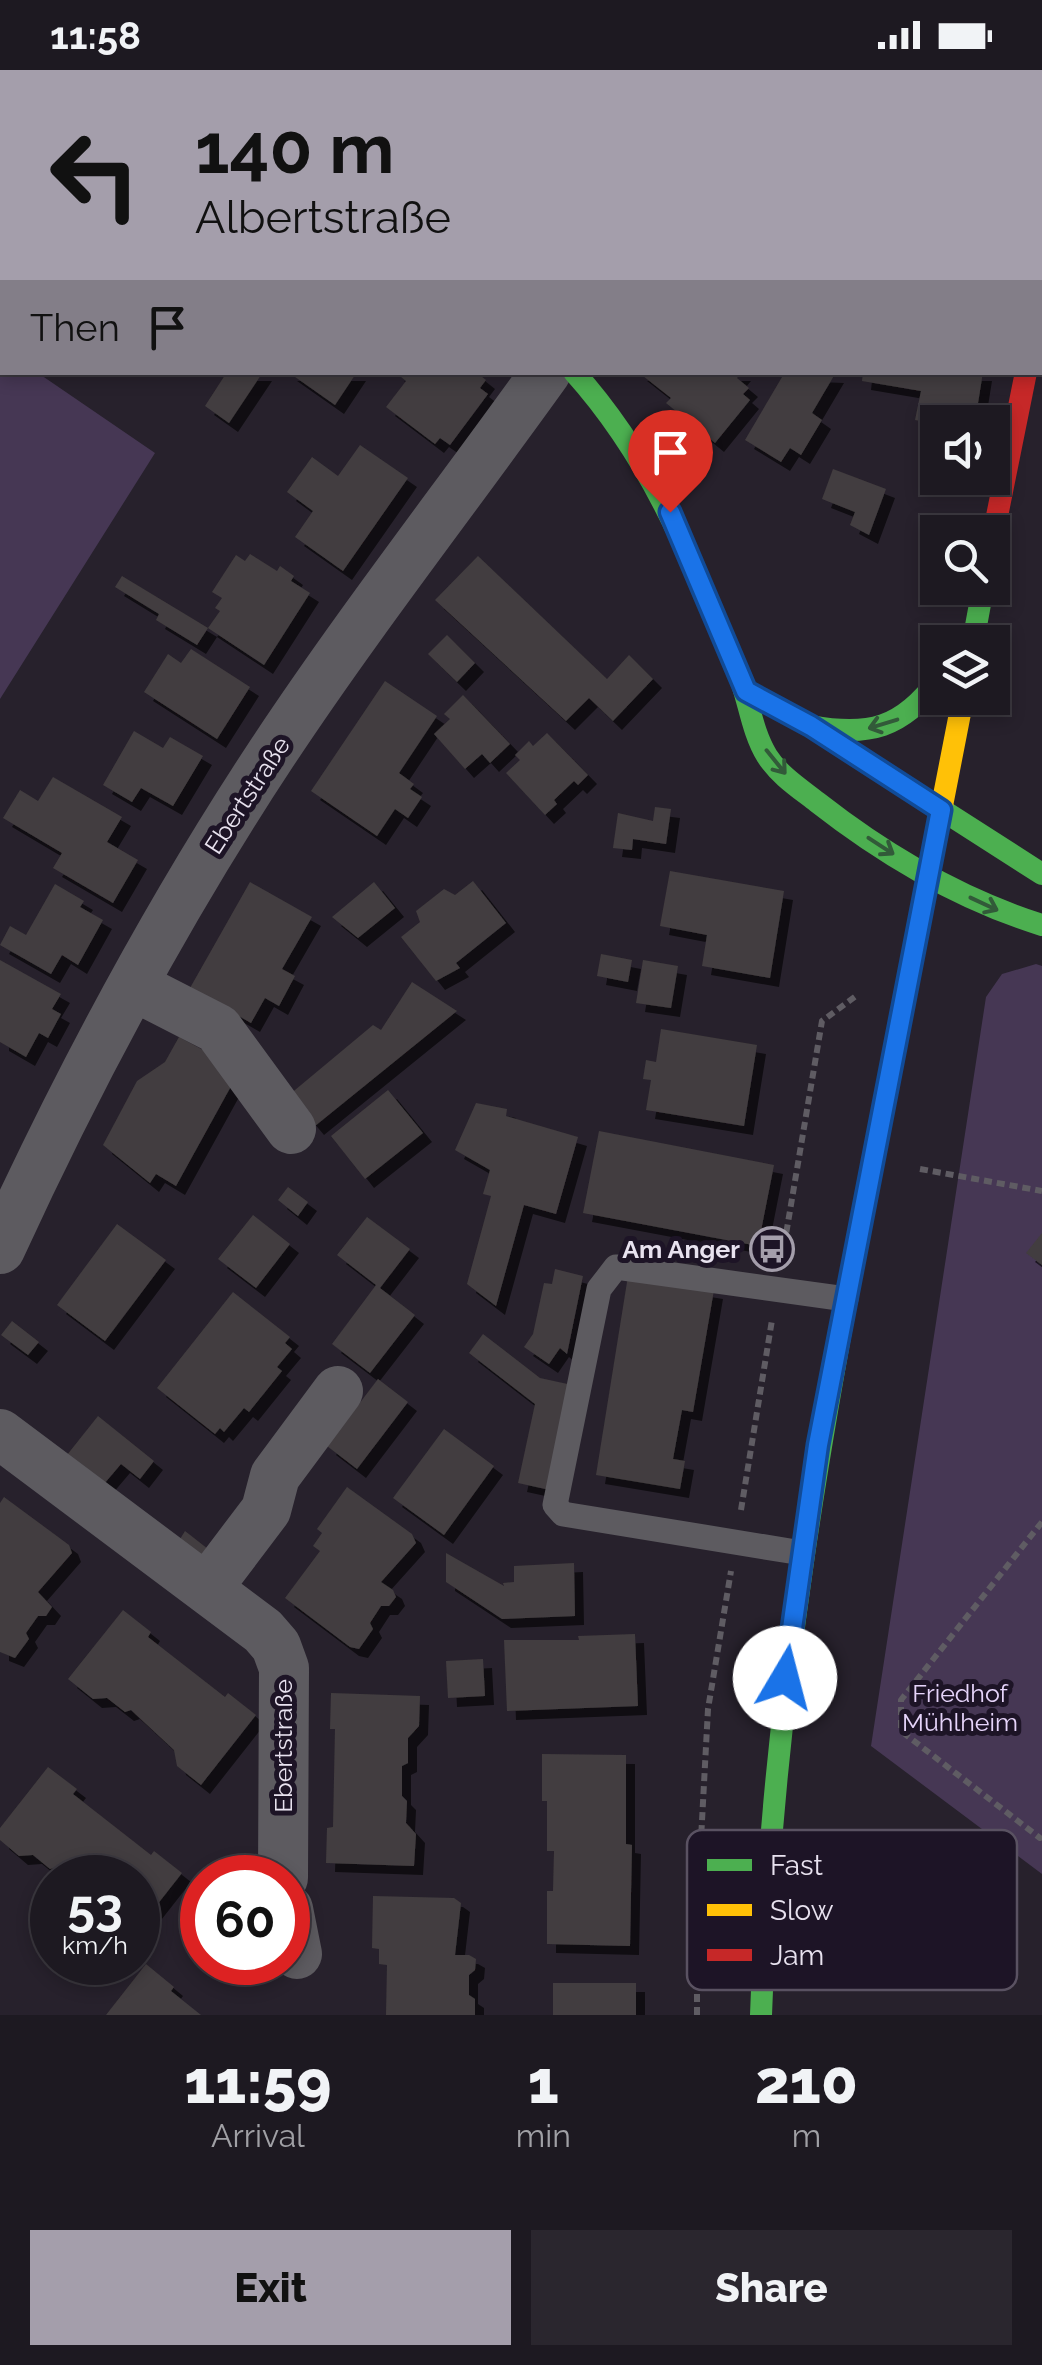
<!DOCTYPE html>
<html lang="en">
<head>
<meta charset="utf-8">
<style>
	:root { --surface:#1d1921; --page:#2a262e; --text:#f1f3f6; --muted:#a0a0a5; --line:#3b383f; --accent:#a49eab }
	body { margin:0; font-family:Raleway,sans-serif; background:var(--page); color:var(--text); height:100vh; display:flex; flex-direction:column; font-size:38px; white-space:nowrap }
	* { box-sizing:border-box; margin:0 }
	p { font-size:32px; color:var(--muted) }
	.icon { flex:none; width:55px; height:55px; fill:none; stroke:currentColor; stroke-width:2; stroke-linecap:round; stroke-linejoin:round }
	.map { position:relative; height:1945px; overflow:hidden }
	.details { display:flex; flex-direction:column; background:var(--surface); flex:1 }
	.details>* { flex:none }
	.hud { position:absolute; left:0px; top:0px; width:1042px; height:305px; box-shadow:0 5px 15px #0003,0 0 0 2px var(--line); background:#a49eab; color:#111; overflow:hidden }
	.buttons { position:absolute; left:920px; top:335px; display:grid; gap:20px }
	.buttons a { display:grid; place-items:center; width:90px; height:90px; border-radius:0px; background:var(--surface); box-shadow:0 5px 15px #0003,0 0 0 2px var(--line); font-size:50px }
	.speed { position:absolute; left:30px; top:1785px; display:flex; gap:20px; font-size:50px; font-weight:700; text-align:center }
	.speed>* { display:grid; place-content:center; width:130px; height:130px; border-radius:50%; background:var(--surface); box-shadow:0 5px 15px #0003,0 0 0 2px var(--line); line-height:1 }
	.speed small { font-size:25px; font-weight:400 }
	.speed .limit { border:15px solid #d22; background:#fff; color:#111 }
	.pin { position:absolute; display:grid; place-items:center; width:85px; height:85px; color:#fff; margin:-102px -42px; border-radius:50% 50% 50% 0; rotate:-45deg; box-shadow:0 0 10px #0007 }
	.pin .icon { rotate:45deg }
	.me { position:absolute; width:110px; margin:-55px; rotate:8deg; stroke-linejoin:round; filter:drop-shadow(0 0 8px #0008) }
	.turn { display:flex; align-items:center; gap:35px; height:210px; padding:0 30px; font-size:45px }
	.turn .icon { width:130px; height:130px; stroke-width:2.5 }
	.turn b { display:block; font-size:70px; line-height:85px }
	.then { display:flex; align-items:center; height:95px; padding:0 30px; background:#0003; gap:20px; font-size:38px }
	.eta { display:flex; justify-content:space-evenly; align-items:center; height:170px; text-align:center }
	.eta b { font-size:60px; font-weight:800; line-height:70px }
	.button { display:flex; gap:20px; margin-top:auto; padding:20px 30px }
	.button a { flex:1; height:115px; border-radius:0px; background:var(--accent); color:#111; font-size:40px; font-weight:800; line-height:115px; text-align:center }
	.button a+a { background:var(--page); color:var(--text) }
	.status { display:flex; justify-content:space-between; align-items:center; height:70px; padding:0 50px; background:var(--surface); direction:ltr }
	.status svg { height:28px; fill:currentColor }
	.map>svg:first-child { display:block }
</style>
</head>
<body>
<div class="status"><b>11:58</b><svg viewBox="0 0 49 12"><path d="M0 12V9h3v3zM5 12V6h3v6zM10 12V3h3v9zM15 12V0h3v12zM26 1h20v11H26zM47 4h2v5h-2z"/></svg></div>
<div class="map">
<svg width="1042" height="1945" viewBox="0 0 1042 1945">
	<defs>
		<filter id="shadow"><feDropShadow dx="9" dy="9" stdDeviation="0" flood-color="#0009"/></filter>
	</defs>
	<rect width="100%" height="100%" fill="#27212c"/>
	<path fill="#463754" d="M 0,291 L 2,302 L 38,303 L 155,383 L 0,629 Z
		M 1036,894 L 1042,896 L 1042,1804 L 871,1676 L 986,927 L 1002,904 Z"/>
	<path fill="#423d3f" filter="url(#shadow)" d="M 227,302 L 263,302 L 229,353 L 205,336 Z
		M 288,302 L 357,302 L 335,335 Z
		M 395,302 L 476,302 L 486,310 L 480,318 L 488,324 L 450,375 L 440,368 L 435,374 L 386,337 L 406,311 Z
		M 638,302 L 742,302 L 737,308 L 749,318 L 743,324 L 750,330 L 715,373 L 666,333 L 671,328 Z
		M 785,302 L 835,304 L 812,343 L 822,350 L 801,385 L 790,378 L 781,392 L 745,370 Z
		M 863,302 L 983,302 L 975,352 L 938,354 L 915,350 L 921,321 L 862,311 Z
		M 360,375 L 408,408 L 343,501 L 295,467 L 313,441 L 287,422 L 312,387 L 338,406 Z
		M 833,399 L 886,419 L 869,465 L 850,455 L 855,442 L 822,429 Z
		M 250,484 L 277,501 L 280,496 L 294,506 L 291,511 L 310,523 L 264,595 L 208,558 L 220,541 L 215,538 L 222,528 L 212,522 L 236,485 L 245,491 Z
		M 478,486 L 607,609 L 629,585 L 653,609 L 613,651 L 589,628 L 566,651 L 435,530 Z
		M 122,506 L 208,558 L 197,575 L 156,550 L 159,544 L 115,517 Z
		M 447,565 L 475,593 L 457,612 L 428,584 Z
		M 191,579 L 250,617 L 217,669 L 144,622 L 168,584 L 181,593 Z
		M 385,611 L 437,646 L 399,703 L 414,714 L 410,719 L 422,727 L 408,748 L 395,739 L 377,766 L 311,721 Z
		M 463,625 L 510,674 L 490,693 L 482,684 L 465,699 L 434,664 L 450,649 L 444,644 Z
		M 134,661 L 163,678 L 170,667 L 203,686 L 173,736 L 141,718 L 132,732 L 103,715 Z
		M 547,663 L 588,705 L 578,715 L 574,711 L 554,730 L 557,734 L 545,745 L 506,703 L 520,690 L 515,685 L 529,671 L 533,676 Z
		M 53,707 L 122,747 L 107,772 L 138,790 L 113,833 L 53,798 L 62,783 L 3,748 L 20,720 L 38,731 Z
		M 655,737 L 671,739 L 666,774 L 633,769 L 632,780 L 613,778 L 618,743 L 653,751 Z
		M 670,801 L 784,821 L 770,908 L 702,896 L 707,865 L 660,856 Z
		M 473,811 L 506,853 L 456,893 L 460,898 L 436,911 L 401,867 L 420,852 L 416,841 L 444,819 L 455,825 Z
		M 250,812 L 312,847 L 282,899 L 295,906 L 279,936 L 265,928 L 251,953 L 190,918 Z
		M 374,812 L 395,838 L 358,868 L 332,847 Z
		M 55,814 L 84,831 L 80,837 L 103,850 L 78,895 L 62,885 L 51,904 L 0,875 L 10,856 L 26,865 Z
		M 601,884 L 632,890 L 628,912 L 597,906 Z
		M 0,890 L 61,924 L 52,939 L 61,944 L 48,968 L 39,963 L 26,987 L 0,972 Z
		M 643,890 L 678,896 L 671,938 L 636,933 Z
		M 412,912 L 457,941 L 315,1056 L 289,1025 L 373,955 L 381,960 Z
		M 661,959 L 757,975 L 744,1056 L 646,1040 L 651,1010 L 643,1009 L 646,990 L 656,992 Z
		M 179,967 L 240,1000 L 176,1116 L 156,1104 L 150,1113 L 103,1075 L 137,1011 L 165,992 Z
		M 388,1020 L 423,1063 L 365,1109 L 331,1066 Z
		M 476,1033 L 507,1039 L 506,1046 L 578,1067 L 556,1144 L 524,1135 L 496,1236 L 467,1214 L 491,1126 L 483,1124 L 490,1100 L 455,1080 Z
		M 599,1061 L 774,1095 L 758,1176 L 583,1143 Z
		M 288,1117 L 308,1132 L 298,1146 L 278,1130 Z
		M 253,1145 L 290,1174 L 256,1218 L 218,1189 Z
		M 367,1147 L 410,1179 L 380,1218 L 415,1245 L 370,1303 L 332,1274 L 376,1215 L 337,1185 Z
		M 117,1154 L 166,1190 L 105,1271 L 57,1235 Z
		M 1042,1163 L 1042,1195 L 1026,1183 Z
		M 555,1199 L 583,1206 L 567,1284 L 560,1278 L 549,1294 L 524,1277 L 533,1264 L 544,1213 L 552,1214 Z
		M 628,1206 L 714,1220 L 693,1342 L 682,1340 L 673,1389 L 685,1391 L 680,1419 L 596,1405 Z
		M 233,1222 L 290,1267 L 285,1273 L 292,1279 L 277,1297 L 282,1301 L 249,1342 L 244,1338 L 224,1362 L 220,1358 L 215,1364 L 157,1318 Z
		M 12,1251 L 39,1272 L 28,1285 L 1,1265 Z
		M 483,1264 L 540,1308 L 572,1315 L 550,1420 L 518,1413 L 535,1334 L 469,1283 Z
		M 378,1309 L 408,1332 L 357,1399 L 327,1376 Z
		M 98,1346 L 154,1391 L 140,1409 L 121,1394 L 104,1414 L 67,1385 Z
		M 444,1359 L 494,1396 L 444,1465 L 393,1428 Z
		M 347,1417 L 412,1464 L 416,1473 L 381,1512 L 393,1520 L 396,1527 L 389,1536 L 381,1536 L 370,1553 L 373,1559 L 359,1579 L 350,1577 L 285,1528 L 320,1481 L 313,1476 L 322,1463 L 317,1459 Z
		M 4,1427 L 69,1475 L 72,1483 L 38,1522 L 52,1537 L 46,1546 L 38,1546 L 26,1563 L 29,1569 L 15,1588 L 0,1582 L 0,1433 Z
		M 185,1461 L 208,1479 L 199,1491 L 177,1474 Z
		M 446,1483 L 504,1516 L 503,1513 L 514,1512 L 514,1496 L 574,1493 L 575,1546 L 502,1549 L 446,1512 Z
		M 123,1540 L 151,1562 L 148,1567 L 225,1627 L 228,1623 L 256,1645 L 201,1715 L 177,1696 L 174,1680 L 131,1640 L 125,1642 L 107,1628 L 93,1629 L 68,1609 Z
		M 635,1564 L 638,1636 L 507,1641 L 504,1570 L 579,1570 L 578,1566 Z
		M 483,1589 L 485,1626 L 448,1628 L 446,1591 Z
		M 331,1623 L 420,1626 L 419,1656 L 408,1668 L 408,1693 L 402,1696 L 402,1726 L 407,1731 L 406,1753 L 416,1764 L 414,1796 L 326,1793 L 327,1758 L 333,1757 L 335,1659 L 330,1659 Z
		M 542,1684 L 626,1685 L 626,1774 L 632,1775 L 630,1876 L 547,1874 L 547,1821 L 553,1821 L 554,1781 L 547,1781 L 547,1731 L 542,1731 Z
		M 48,1697 L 77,1719 L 73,1724 L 151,1785 L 154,1781 L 182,1803 L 138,1859 L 138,1808 L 70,1808 L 57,1797 L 50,1799 L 33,1785 L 19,1786 L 0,1770 L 0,1758 Z
		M 373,1826 L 454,1828 L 461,1833 L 455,1885 L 469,1885 L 476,1889 L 475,1900 L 469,1905 L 469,1925 L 475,1929 L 475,1945 L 386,1945 L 387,1895 L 379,1894 L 379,1879 L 372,1878 Z
		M 146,1894 L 174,1917 L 171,1921 L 201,1945 L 106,1945 Z
		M 553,1913 L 636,1913 L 636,1945 L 553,1945 Z"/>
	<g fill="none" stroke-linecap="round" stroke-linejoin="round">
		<path stroke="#5f5c63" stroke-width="6" stroke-dasharray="8 5" stroke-linecap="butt" d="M 920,1099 L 1042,1121
			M 782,1188 L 822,951 L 856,926
			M 741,1440 L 772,1250
			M 1042,1452 L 901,1630 L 901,1661 L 1040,1768 L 1042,1766
			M 697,1945 L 697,1844 L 708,1639 L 731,1501"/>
		<path stroke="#5d5b60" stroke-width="25" d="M 802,1483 L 563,1444 L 555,1435 L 599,1219 L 616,1197 L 846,1229"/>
		<path stroke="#5d5b60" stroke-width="50" d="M 547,2 L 548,0
			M 134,916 L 218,959 L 291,1059
			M 0,1179 C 78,1009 169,839 272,683 C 358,553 455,429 546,302
			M 0,1364 L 263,1561 L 276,1576 L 284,1598 L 283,1808
			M 207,1518 L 266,1440 L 275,1406 L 338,1321
			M 288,1839 L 297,1884"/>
		<path stroke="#4caf50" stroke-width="22" d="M 574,302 C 654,391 692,491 737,600 C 749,628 751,660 767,686 C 779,705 799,718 817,732 C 886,786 959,829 1042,855
			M 973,572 L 983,518
			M 746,621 L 811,656 L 1042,804
			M 811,656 C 869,667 902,658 938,610
			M 761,1945 C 771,1632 824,1339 884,1033"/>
		<path stroke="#ffc107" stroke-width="22" d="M 183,0 L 186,2
			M 1040,233 L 1042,223
			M 884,1033 L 963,628"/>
		<path stroke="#c62828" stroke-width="22" d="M 992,471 L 1026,302"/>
	</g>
	<defs><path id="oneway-shaft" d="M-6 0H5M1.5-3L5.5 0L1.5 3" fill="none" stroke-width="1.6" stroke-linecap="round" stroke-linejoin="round" transform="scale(2.5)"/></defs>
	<g stroke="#325a39">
		<use href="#oneway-shaft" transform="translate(883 654) rotate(163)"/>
		<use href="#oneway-shaft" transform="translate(776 692) rotate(51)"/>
		<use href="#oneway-shaft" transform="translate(881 776) rotate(33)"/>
		<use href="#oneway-shaft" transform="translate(984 834) rotate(25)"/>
	</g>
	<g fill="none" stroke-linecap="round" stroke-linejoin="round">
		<g stroke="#114b97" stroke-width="25">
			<path id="route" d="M 670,442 L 746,621 L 811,656 L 941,740 L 818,1375 L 785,1608"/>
		</g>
		<use href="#route" stroke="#1a73e8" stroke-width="18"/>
	</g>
	<defs>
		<g id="bus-ring" transform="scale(2.25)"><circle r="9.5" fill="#1d1426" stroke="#a49eab" stroke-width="1.5"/><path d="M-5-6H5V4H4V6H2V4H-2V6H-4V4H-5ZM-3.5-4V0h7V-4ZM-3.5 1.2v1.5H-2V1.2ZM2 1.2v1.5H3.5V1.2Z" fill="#a49eab"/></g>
	</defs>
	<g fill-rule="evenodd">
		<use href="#bus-ring" x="772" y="1179"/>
	</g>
	<g text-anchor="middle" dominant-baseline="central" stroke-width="10" stroke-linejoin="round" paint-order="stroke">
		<g font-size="25" fill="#e8e2ef" stroke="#1d1426">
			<text transform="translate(247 725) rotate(-57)">Ebertstraße</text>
			<text transform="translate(283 1676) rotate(-90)">Ebertstraße</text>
		</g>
		<g font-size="25" font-weight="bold" fill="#e8e2ef" stroke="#1d1426" text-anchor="end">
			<text x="740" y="1179">Am Anger</text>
		</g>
		<g font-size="25" fill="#e6d4fa" stroke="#1d1426">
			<text x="960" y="1623">Friedhof<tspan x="960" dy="29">Mühlheim</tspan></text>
		</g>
	</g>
	<rect x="687" y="1760" width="330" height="160" rx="15" fill="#1d1426" stroke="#5a5262" stroke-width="2.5"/>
	<rect x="707" y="1789" width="45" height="12" fill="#4caf50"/>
	<rect x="707" y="1834" width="45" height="12" fill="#ffc107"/>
	<rect x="707" y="1879" width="45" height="12" fill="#c62828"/>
	<g font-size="28" fill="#e8e2ef">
		<text x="770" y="1805">Fast</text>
		<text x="770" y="1850">Slow</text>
		<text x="770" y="1895">Jam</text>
	</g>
</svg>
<div class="buttons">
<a><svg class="icon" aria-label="sound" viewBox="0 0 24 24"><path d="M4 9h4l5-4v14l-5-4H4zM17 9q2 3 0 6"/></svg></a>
<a><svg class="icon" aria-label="search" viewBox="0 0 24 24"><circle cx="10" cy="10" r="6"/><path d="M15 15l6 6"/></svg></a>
<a><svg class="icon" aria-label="layers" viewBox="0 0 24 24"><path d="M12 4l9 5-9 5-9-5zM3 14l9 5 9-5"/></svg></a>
</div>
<div class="speed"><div>53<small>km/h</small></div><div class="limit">60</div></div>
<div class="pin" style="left:670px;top:442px;background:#d93025"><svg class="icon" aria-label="arrive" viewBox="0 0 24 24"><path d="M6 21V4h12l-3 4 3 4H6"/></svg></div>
<svg class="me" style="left:785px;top:1608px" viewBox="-20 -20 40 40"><circle r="19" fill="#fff"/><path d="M0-13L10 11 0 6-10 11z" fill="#1a73e8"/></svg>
<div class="hud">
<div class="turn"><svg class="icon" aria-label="left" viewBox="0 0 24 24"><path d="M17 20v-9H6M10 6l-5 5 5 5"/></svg><div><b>140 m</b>Albertstraße</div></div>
<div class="then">Then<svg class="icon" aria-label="arrive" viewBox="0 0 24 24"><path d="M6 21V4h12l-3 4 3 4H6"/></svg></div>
</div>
</div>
<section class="details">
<div class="eta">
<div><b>11:59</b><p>Arrival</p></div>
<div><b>1</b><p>min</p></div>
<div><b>210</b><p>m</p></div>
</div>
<div class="button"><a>Exit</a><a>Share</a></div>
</section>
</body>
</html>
